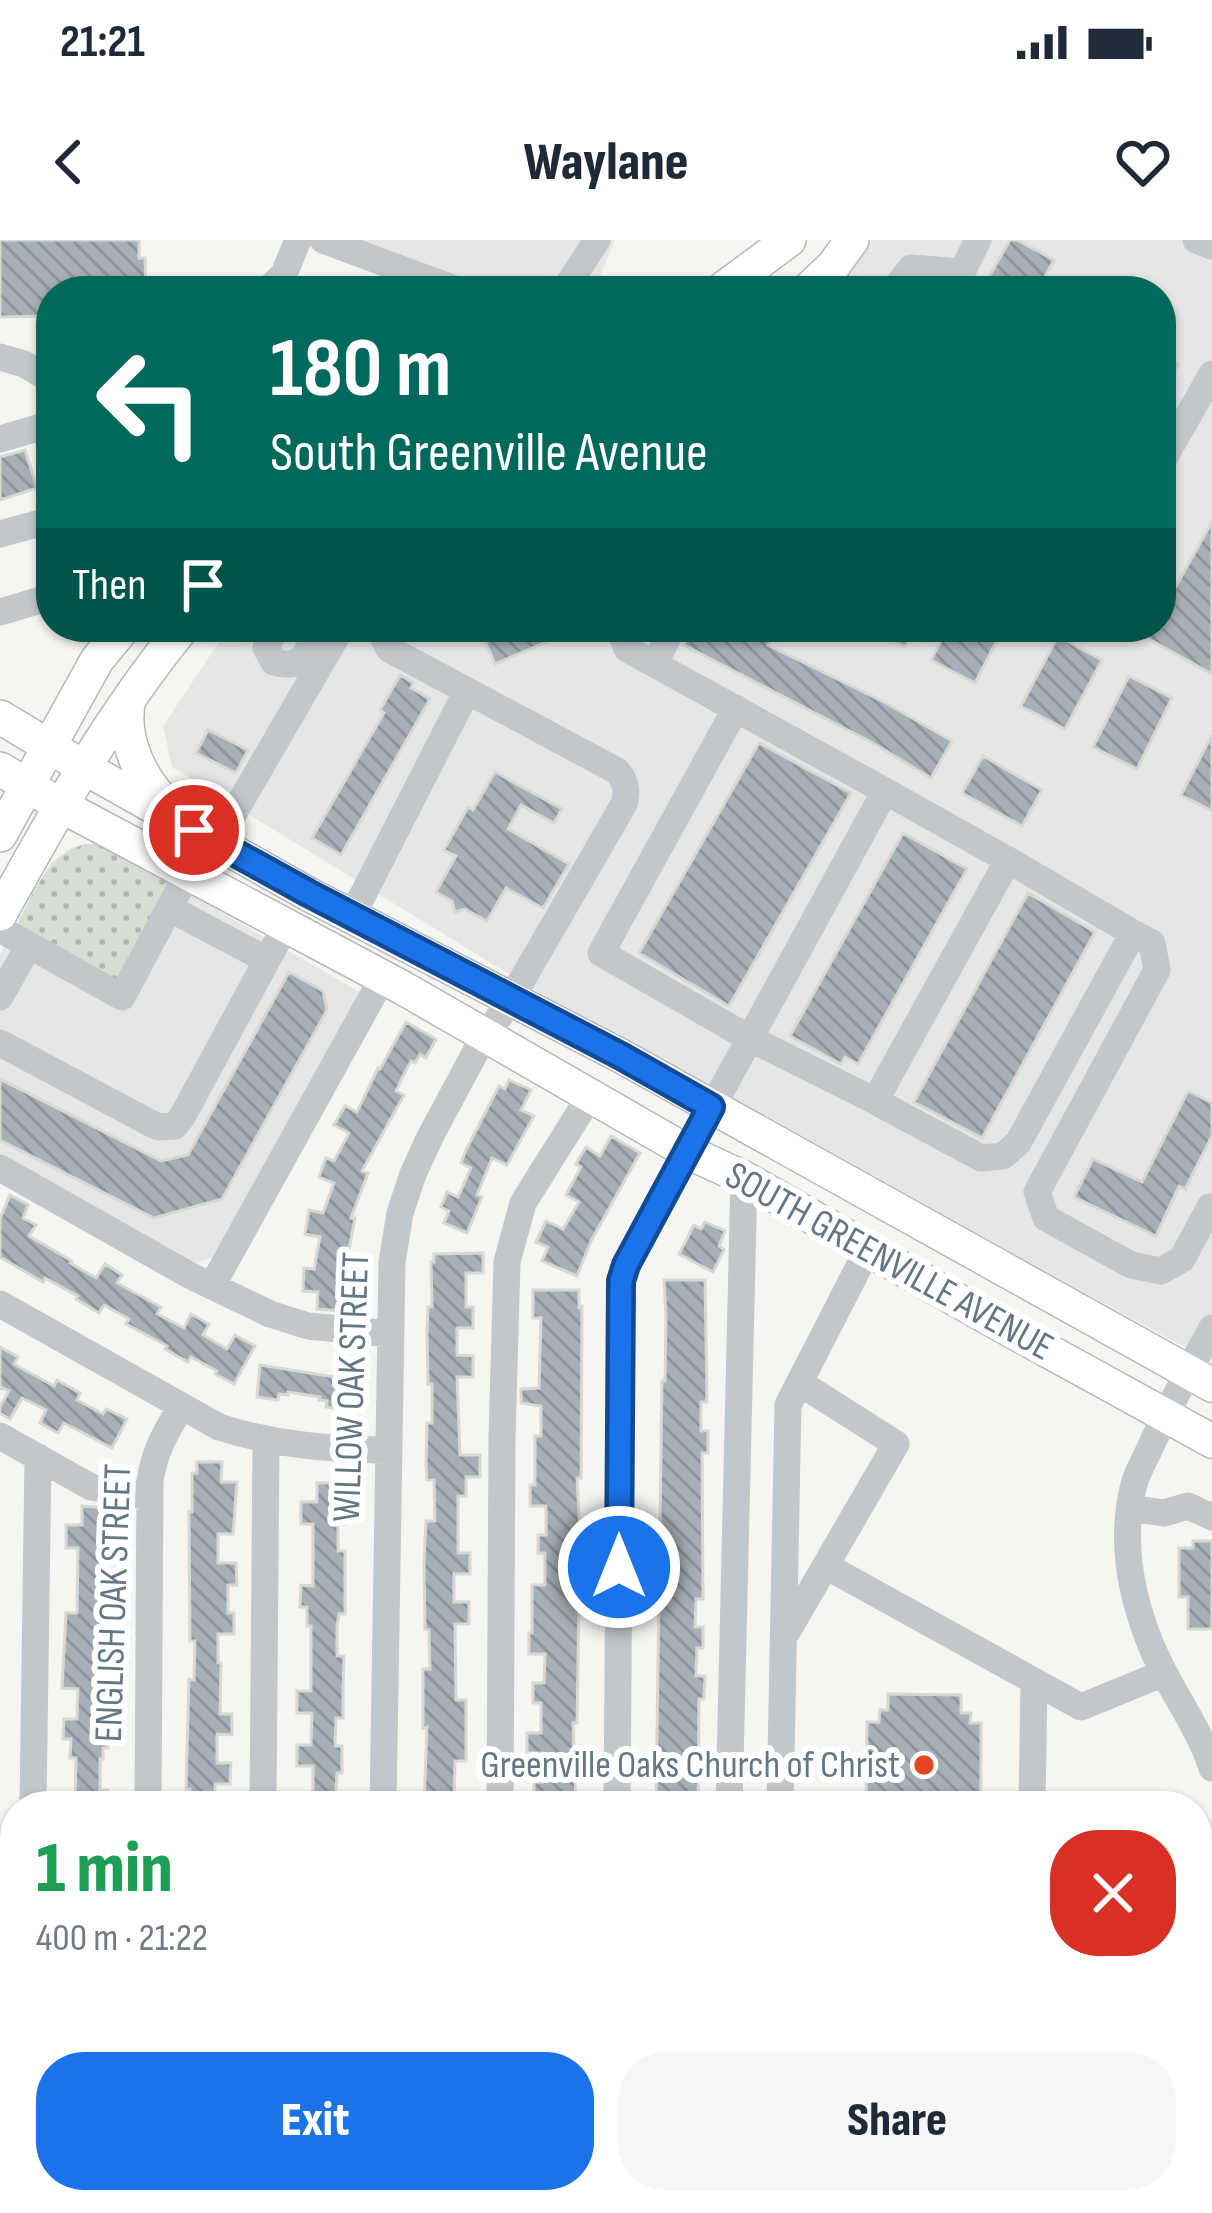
<!DOCTYPE html>
<html lang="en">
<head>
<meta charset="utf-8">
<style>
	:root { --surface:#fff; --page:#f6f6f7; --text:#1f2937; --muted:#747a83; --accent:#1a73e8 }
	body { margin:0; font-family:"Sofia Sans Condensed",sans-serif; background:var(--page); color:var(--text); height:100vh; display:flex; flex-direction:column; font-size:45px; white-space:nowrap }
	* { box-sizing:border-box; margin:0 }
	p { font-size:39px; color:var(--muted) }
	.icon { flex:none; width:66px; height:66px; fill:none; stroke:currentColor; stroke-width:2; stroke-linecap:round; stroke-linejoin:round }
	.map { position:relative; flex:1; overflow:hidden }
	.details { position:absolute; left:0px; top:1551px; width:1212px; height:423px; display:flex; flex-direction:column; background:var(--surface); border-radius:48px 48px 0 0; box-shadow:0 3px 9px #0004 }
	.details>* { flex:none }
	.top-card { position:absolute; left:36px; top:36px; width:1140px; height:366px; border-radius:48px; box-shadow:0 3px 9px #0004; background:#00695c; color:#fff; overflow:hidden }
	.pin { position:absolute; display:grid; place-items:center; width:102px; height:102px; color:#fff; margin:-51px; border:6px solid #fff; border-radius:50%; box-shadow:0 3px 12px #0007 }
	.me { position:absolute; width:132px; margin:-66px; rotate:0deg; stroke-linejoin:round; filter:drop-shadow(0 0 9px #0008) }
	.turn { display:flex; align-items:center; gap:42px; height:252px; padding:0 36px; font-size:54px }
	.turn .icon { width:156px; height:156px; stroke-width:2.5 }
	.turn b { display:block; font-size:84px; line-height:102px }
	.then { display:flex; align-items:center; height:114px; padding:0 36px; background:#0003; gap:24px; font-size:45px }
	.round { display:grid; place-items:center; flex:none; width:126px; height:126px; border-radius:48px; background:var(--page) }
	.summary { display:flex; align-items:center; justify-content:space-between; height:204px; padding:0 36px }
	h1 { font-size:72px; font-weight:800; line-height:90px; color:#1e9e55 }
	.action { display:flex; gap:24px; margin-top:auto; padding:24px 36px }
	.action a { flex:1; height:138px; border-radius:48px; background:var(--accent); color:#fff; font-size:48px; font-weight:800; line-height:138px; text-align:center }
	.action a+a { background:var(--page); color:var(--text) }
	.status { display:flex; justify-content:space-between; align-items:center; height:84px; padding:0 60px; background:var(--surface); direction:ltr }
	.status svg { height:33px; fill:currentColor }
	header { display:flex; justify-content:space-between; align-items:center; height:156px; padding:0 36px; background:var(--surface); font-size:54px; font-weight:800 }
	.map>svg:first-child { display:block }
</style>
</head>
<body>
<div class="status"><b>21:21</b><svg viewBox="0 0 49 12"><path d="M0 12V9h3v3zM5 12V6h3v6zM10 12V3h3v9zM15 12V0h3v12zM26 1h20v11H26zM47 4h2v5h-2z"/></svg></div>
<header><svg class="icon" aria-label="back" viewBox="0 0 24 24"><path d="M15 5l-7 7 7 7"/></svg>Waylane<svg class="icon" aria-label="heart" viewBox="0 0 24 24"><path d="M12 20l-8-8c-3-5 5-10 8-4 3-6 11-1 8 4z"/></svg></header>
<div class="map">
<svg width="1212" height="1973" viewBox="0 0 1212 1973">
	<defs>
		<pattern id="grass-dots" width="8" height="8" patternUnits="userSpaceOnUse" patternTransform="scale(3)"><rect width="8" height="8" fill="#d7ddd3"/><path d="M2 2h.1M6 6h.1" fill="none" stroke="#b2b8b1" stroke-width="1.8" stroke-linecap="round"/></pattern>
		<pattern id="building-back-hatch" width="6" height="6" patternUnits="userSpaceOnUse" patternTransform="scale(3)"><rect width="6" height="6" fill="#a7b0b5"/><path d="M-1 5l2 2M0 0l6 6M5-1l2 2" fill="none" stroke="#8c9499"/></pattern>
	</defs>
	<rect width="100%" height="100%" fill="#f6f5f2"/>
	<path fill="#e6e7e5" d="M 288,0 L 615,0 L 594,51 L 436,51 Z
		M 872,0 L 1212,0 L 1212,1122 L 613,798 L 172,527 L 163,486 L 229,387 L 1161,387 L 1161,51 L 823,51 Z
		M 85,604 L 103,604 L 363,754 L 220,1016 L 186,1025 L 0,923 L 0,714 L 51,623 L 71,608 Z
		M 1197,1849 L 1212,1849 L 1212,1973 L 745,1973 L 745,1959 L 1197,1959 Z"/>
	<path fill="url(#grass-dots)" d="M 85,604 L 103,604 L 172,645 L 118,743 L 15,688 C 33,655 46,615 85,604 Z
		M 0,1894 L 15,1899 L 15,1959 L 23,1959 L 18,1973 L 0,1973 Z"/>
	<path fill="url(#building-back-hatch)" stroke="#d7d7d4" stroke-width="3" d="M 0,0 L 139,0 L 139,18 L 145,18 L 146,51 L 51,51 L 51,76 L 0,77 Z
		M 1010,0 L 1017,0 L 1054,20 L 1037,51 L 981,51 Z
		M 1161,114 L 1178,124 L 1161,155 Z
		M 25,210 L 37,248 L 0,260 L 0,217 Z
		M 1212,282 L 1212,434 L 1147,398 L 1153,387 L 1161,387 L 1161,373 Z
		M 479,387 L 582,387 L 495,424 Z
		M 691,387 L 736,387 L 748,393 L 751,388 L 771,400 L 768,405 L 884,462 L 952,501 L 931,538 L 873,503 L 684,405 Z
		M 870,387 L 916,387 L 905,407 Z
		M 948,387 L 1004,387 L 975,443 L 931,420 Z
		M 1058,396 L 1102,420 L 1065,489 L 1021,466 Z
		M 400,435 L 414,443 L 411,448 L 430,459 L 341,615 L 312,598 L 384,473 L 380,470 Z
		M 1129,436 L 1172,458 L 1137,529 L 1093,507 Z
		M 208,490 L 248,510 L 236,533 L 196,513 Z
		M 1212,495 L 1212,571 L 1181,555 Z
		M 759,503 L 851,553 L 729,766 L 639,713 Z
		M 983,516 L 1042,550 L 1022,586 L 962,553 Z
		M 495,532 L 562,569 L 554,583 L 521,565 L 508,589 L 569,624 L 543,668 L 506,648 L 487,681 L 465,669 L 455,672 L 452,661 L 436,652 L 456,616 L 444,610 L 468,567 L 473,570 Z
		M 903,593 L 967,629 L 858,824 L 845,817 L 841,824 L 790,796 Z
		M 1028,653 L 1095,692 L 982,898 L 914,862 Z
		M 289,732 L 323,751 L 327,770 L 222,959 L 154,978 L 0,900 L 0,839 L 161,921 L 188,915 Z
		M 406,782 L 436,799 L 426,818 L 420,814 L 415,823 L 411,821 L 402,838 L 396,851 L 404,855 L 362,931 L 368,933 L 351,978 L 355,978 L 345,1031 L 349,1031 L 348,1058 L 343,1058 L 342,1071 L 317,1069 L 318,1052 L 303,1051 L 304,1028 L 314,1029 L 320,997 L 305,994 L 309,970 L 323,973 L 334,943 L 319,937 L 326,918 L 334,921 L 349,893 L 334,885 L 345,866 L 357,872 L 378,828 L 380,829 Z
		M 509,840 L 531,850 L 521,870 L 534,876 L 507,925 L 492,918 L 477,955 L 482,957 L 467,993 L 444,983 L 449,971 L 441,967 L 447,952 L 458,957 L 471,928 L 461,923 L 466,910 L 499,846 L 505,849 Z
		M 1188,851 L 1212,863 L 1212,896 L 1185,949 L 1179,946 L 1156,996 L 1074,957 L 1093,919 L 1142,942 Z
		M 611,896 L 640,913 L 591,1001 L 577,1036 L 542,1021 L 548,1007 L 536,1002 L 546,981 L 563,989 L 579,962 L 566,955 L 581,927 L 576,924 L 586,907 L 600,916 Z
		M 10,955 L 28,965 L 23,978 L 36,985 L 29,996 L 72,1021 L 70,1023 L 96,1038 L 105,1024 L 122,1035 L 117,1043 L 161,1067 L 157,1074 L 184,1088 L 191,1074 L 209,1084 L 203,1095 L 227,1109 L 235,1095 L 255,1106 L 234,1144 L 215,1134 L 217,1131 L 191,1117 L 188,1122 L 165,1109 L 167,1106 L 126,1084 L 129,1079 L 104,1065 L 99,1073 L 76,1059 L 78,1056 L 45,1038 L 43,1042 L 0,1017 L 0,979 Z
		M 705,982 L 725,991 L 719,1006 L 724,1010 L 713,1032 L 679,1014 L 694,985 L 701,989 Z
		M 483,1013 L 483,1033 L 466,1033 L 466,1067 L 473,1067 L 473,1088 L 457,1088 L 457,1115 L 473,1116 L 473,1137 L 457,1137 L 460,1215 L 480,1215 L 480,1237 L 466,1237 L 466,1256 L 458,1256 L 458,1313 L 470,1313 L 470,1334 L 454,1334 L 454,1362 L 469,1362 L 469,1384 L 455,1384 L 456,1460 L 466,1460 L 466,1521 L 455,1521 L 454,1566 L 424,1566 L 427,1487 L 423,1488 L 423,1429 L 430,1429 L 429,1390 L 425,1389 L 424,1322 L 426,1281 L 435,1281 L 434,1240 L 427,1240 L 426,1224 L 427,1183 L 432,1183 L 432,1144 L 428,1144 L 427,1094 L 428,1067 L 432,1067 L 431,1022 L 434,1022 L 434,1014 Z
		M 664,1040 L 705,1040 L 707,1162 L 701,1162 L 701,1191 L 708,1191 L 708,1213 L 702,1213 L 703,1359 L 696,1359 L 695,1387 L 703,1387 L 703,1408 L 697,1408 L 696,1436 L 705,1436 L 704,1459 L 699,1459 L 698,1566 L 656,1566 L 662,1141 L 665,1141 L 666,1076 Z
		M 533,1050 L 579,1050 L 579,1067 L 582,1066 L 581,1238 L 577,1238 L 580,1295 L 577,1483 L 573,1483 L 576,1566 L 542,1566 L 542,1557 L 534,1557 L 534,1542 L 542,1542 L 542,1513 L 527,1513 L 527,1493 L 541,1493 L 541,1463 L 533,1463 L 533,1443 L 544,1443 L 545,1414 L 529,1414 L 529,1393 L 532,1393 L 532,1345 L 545,1345 L 545,1313 L 538,1313 L 538,1295 L 546,1295 L 546,1266 L 530,1266 L 530,1245 L 535,1245 L 535,1196 L 541,1196 L 541,1166 L 521,1163 L 521,1149 L 539,1148 L 541,1078 L 533,1078 Z
		M 0,1107 L 18,1117 L 14,1124 L 21,1128 L 54,1146 L 57,1140 L 80,1153 L 77,1160 L 103,1174 L 106,1169 L 127,1179 L 112,1208 L 64,1183 L 58,1193 L 40,1183 L 46,1170 L 22,1158 L 10,1179 L 0,1173 L 0,1167 L 9,1151 L 1,1147 L 0,1150 Z
		M 260,1125 L 353,1140 L 349,1170 L 326,1167 L 327,1161 L 319,1160 L 320,1157 L 288,1152 L 288,1155 L 279,1154 L 278,1160 L 257,1157 Z
		M 197,1222 L 222,1222 L 221,1242 L 237,1242 L 233,1294 L 218,1294 L 218,1323 L 236,1323 L 237,1345 L 228,1345 L 228,1373 L 234,1373 L 234,1394 L 218,1394 L 218,1423 L 221,1423 L 220,1474 L 232,1474 L 232,1495 L 217,1494 L 217,1523 L 231,1523 L 230,1544 L 215,1544 L 215,1563 L 190,1562 L 190,1549 L 186,1549 L 189,1439 L 194,1440 L 195,1401 L 190,1401 L 189,1272 L 192,1272 L 192,1233 L 197,1233 Z
		M 317,1243 L 341,1243 L 341,1254 L 346,1254 L 346,1284 L 338,1284 L 338,1311 L 345,1311 L 345,1374 L 339,1374 L 337,1386 L 337,1416 L 344,1416 L 343,1449 L 343,1478 L 336,1478 L 335,1506 L 342,1506 L 342,1533 L 337,1533 L 335,1566 L 313,1566 L 313,1526 L 297,1526 L 297,1505 L 311,1505 L 312,1473 L 297,1473 L 297,1451 L 311,1451 L 311,1386 L 307,1386 L 307,1367 L 300,1367 L 301,1345 L 313,1346 L 313,1284 L 301,1284 L 301,1262 L 317,1262 Z
		M 82,1266 L 106,1268 L 107,1279 L 111,1279 L 111,1308 L 103,1308 L 103,1335 L 110,1335 L 109,1400 L 106,1399 L 105,1427 L 109,1427 L 108,1508 L 103,1508 L 103,1519 L 100,1519 L 100,1550 L 108,1550 L 107,1566 L 75,1566 L 76,1518 L 70,1518 L 71,1499 L 63,1499 L 64,1479 L 77,1479 L 78,1449 L 62,1448 L 66,1373 L 77,1373 L 78,1308 L 66,1308 L 66,1285 L 82,1285 Z
		M 1193,1301 L 1212,1301 L 1212,1389 L 1188,1389 L 1188,1357 L 1179,1357 L 1179,1308 L 1193,1308 Z
		M 888,1454 L 961,1455 L 961,1473 L 971,1473 L 970,1483 L 981,1483 L 981,1566 L 866,1566 L 867,1482 L 879,1482 L 880,1470 L 888,1470 Z
		M 144,1959 L 185,1970 L 184,1973 L 139,1973 Z
		M 479,1959 L 541,1959 L 538,1973 L 513,1973 L 478,1965 Z
		M 622,1959 L 675,1959 L 672,1973 L 657,1973 L 621,1966 Z
		M 760,1959 L 810,1959 L 810,1973 L 760,1973 Z
		M 885,1959 L 970,1959 L 970,1973 L 885,1973 Z
		M 1005,1959 L 1057,1959 L 1056,1973 L 1005,1973 Z
		M 1119,1959 L 1170,1959 L 1170,1973 L 1119,1973 Z"/>
	<g fill="none" stroke-linecap="round" stroke-linejoin="round">
		<g stroke="#b4b9bc" stroke-width="36">
			<path id="major" d="M 720,51 L 789,0
				M 807,51 L 834,25 L 852,0
				M 129,459 C 120,498 141,541 170,568
				M 0,477 L 85,528 L 308,654 L 621,816 L 1212,1145
				M 0,529 L 60,565 L 403,748 L 688,912 L 744,938 L 992,1080 L 1212,1201
				M 0,595 L 97,420 L 124,387
				M 0,674 C 55,574 111,475 183,387"/>
		</g>
		<path stroke="#c3c7ca" stroke-width="27" d="M 323,0 L 460,51
			M 1196,0 L 1212,6
			M 266,51 L 284,34 L 298,0
			M 564,51 L 597,0
			M 893,51 L 911,28 L 962,32 L 978,0
			M 0,117 L 24,124 L 51,140
			M 0,199 L 48,185 L 51,180
			M 1161,223 L 1212,134
			M 0,294 L 51,280
			M 0,372 L 51,357
			M 276,387 L 266,408 L 274,422 C 303,431 306,412 318,390
			M 373,387 L 381,393 L 389,409 L 617,531 C 626,541 628,551 624,564 L 511,759 L 476,811 L 430,897 L 413,934 L 400,973 L 392,1022 L 383,1566
			M 655,423 L 673,387
			M 736,468 L 601,713 L 749,798 L 875,861 L 1008,620 L 885,551
			M 217,602 L 342,387
			M 169,668 L 265,719
			M 352,676 L 467,451
			M 0,689 L 122,757 L 188,633
			M 1133,693 L 1152,703 L 1157,730 L 1037,952 L 1046,978 L 1131,1025 L 1161,1031 L 1182,1019 L 1210,967
			M 0,757 L 28,707
			M 0,803 L 152,884 L 159,887 L 175,886 L 182,877 L 286,685
			M 875,861 L 981,918 L 1003,916 L 1018,903 L 1133,693 L 1008,620
			M 0,928 L 189,1035 L 270,1074 L 308,1086 L 390,1094
			M 212,1046 L 383,737
			M 0,1064 L 219,1187 C 275,1205 329,1209 387,1210
			M 1212,1088 C 1190,1128 1168,1168 1149,1210 C 1144,1221 1137,1233 1134,1244 C 1120,1299 1130,1354 1151,1405 C 1168,1448 1199,1486 1212,1528
			M 0,1196 L 91,1247 L 150,1257
			M 1131,1268 L 1164,1273 L 1188,1266 L 1212,1277
			M 826,1326 L 1081,1467 L 1164,1433
			M 787,1392 L 896,1204 L 800,1143
			M 33,1566 L 38,1217
			M 148,1566 L 150,1241 C 154,1213 165,1192 181,1168
			M 263,1566 L 266,1200
			M 500,1566 L 502,1198 L 507,1022 L 523,963 L 590,856
			M 617,1566 L 621,1041 L 626,1025 L 885,551 L 627,409 L 618,387
			M 729,1566 L 744,938
			M 780,1566 L 788,1165 L 868,1009
			M 1032,1566 L 1034,1442
			M 1197,1822 L 1212,1823
			M 6,1869 L 15,1833
			M 278,1959 L 319,1973
			M 96,1973 L 98,1959
			M 212,1973 L 216,1959
			M 339,1973 L 343,1959
			M 457,1973 L 461,1959
			M 583,1973 L 586,1959
			M 725,1973 L 725,1959
			M 1089,1973 L 1089,1959"/>
		<use href="#major" stroke="#fff" stroke-width="33"/>
	</g>
	<g fill="none" stroke-linecap="round" stroke-linejoin="round">
		<g stroke="#114b97" stroke-width="30">
			<path id="route" d="M 194,590 L 308,653 L 621,816 L 711,867 L 626,1025 L 621,1041 L 619,1327"/>
		</g>
		<use href="#route" stroke="#1a73e8" stroke-width="21"/>
	</g>
	<circle fill="#e64722" stroke="#fff" stroke-width="4.5" cx="924" cy="1525" r="12"/>
	<g text-anchor="middle" dominant-baseline="central" stroke-width="12" stroke-linejoin="round" paint-order="stroke">
		<g font-size="39" fill="#647783" stroke="#fff">
			<text transform="translate(889 1022) rotate(29)">SOUTH GREENVILLE AVENUE</text>
			<text transform="translate(352 1147) rotate(-88)">WILLOW OAK STREET</text>
			<text transform="translate(114 1363) rotate(-88)">ENGLISH OAK STREET</text>
		</g>
		<g font-size="39" fill="#647783" stroke="#fff" text-anchor="end">
			<text x="900" y="1525">Greenville Oaks Church of Christ</text>
		</g>
	</g>
</svg>
<div class="pin" style="left:194px;top:590px;background:#d93025"><svg class="icon" aria-label="arrive" viewBox="0 0 24 24"><path d="M6 21V4h12l-3 4 3 4H6"/></svg></div>
<svg class="me" style="left:619px;top:1327px" viewBox="-20 -20 40 40"><circle r="17" fill="#1a73e8" stroke="#fff" stroke-width="3"/><path d="M0-11L8 9 0 5-8 9z" fill="#fff"/></svg>
<div class="top-card">
<div class="turn"><svg class="icon" aria-label="left" viewBox="0 0 24 24"><path d="M17 20v-9H6M10 6l-5 5 5 5"/></svg><div><b>180 m</b>South Greenville Avenue</div></div>
<div class="then">Then<svg class="icon" aria-label="arrive" viewBox="0 0 24 24"><path d="M6 21V4h12l-3 4 3 4H6"/></svg></div>
</div>
<section class="details">
<div class="summary"><div><h1>1 min</h1><p>400 m · 21:22</p></div><a class="round" style="background:#d93025;color:#fff"><svg class="icon" aria-label="close" viewBox="0 0 24 24"><path d="M6 6l12 12M18 6L6 18"/></svg></a></div>
<div class="action"><a>Exit</a><a>Share</a></div>
</section>
</div>
</body>
</html>
